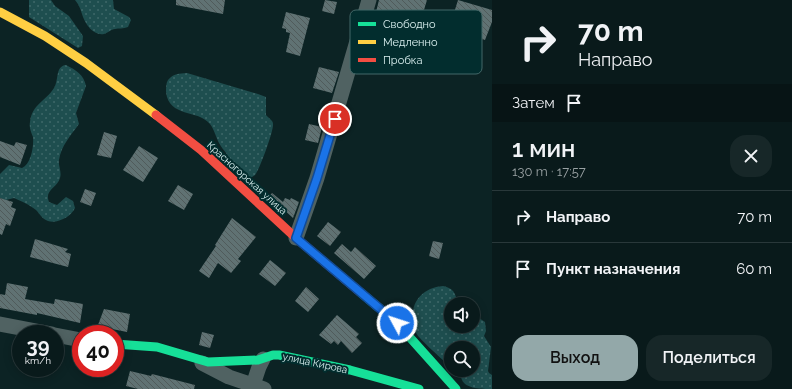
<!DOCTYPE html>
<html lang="ru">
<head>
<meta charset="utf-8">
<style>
	:root { --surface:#091a1b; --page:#172728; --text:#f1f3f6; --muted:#99a1a3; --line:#29383a; --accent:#93a8a9 }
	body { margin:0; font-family:Raleway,sans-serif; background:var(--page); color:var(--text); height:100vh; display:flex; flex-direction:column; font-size:15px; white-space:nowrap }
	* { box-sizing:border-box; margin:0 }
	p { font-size:13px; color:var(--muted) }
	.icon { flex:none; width:22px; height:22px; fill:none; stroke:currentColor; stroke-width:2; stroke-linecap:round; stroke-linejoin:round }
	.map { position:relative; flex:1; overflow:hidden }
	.sheet { display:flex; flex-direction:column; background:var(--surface); width:300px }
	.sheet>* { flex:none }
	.banner { background:#091a1b; color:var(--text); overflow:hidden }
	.controls { position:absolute; left:444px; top:297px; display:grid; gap:8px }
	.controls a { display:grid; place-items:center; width:36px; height:36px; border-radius:50%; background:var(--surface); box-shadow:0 2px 10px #0003,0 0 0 1px var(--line); font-size:20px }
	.speed { position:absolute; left:12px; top:325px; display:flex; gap:8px; font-size:20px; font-weight:700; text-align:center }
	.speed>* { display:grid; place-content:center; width:52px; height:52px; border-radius:50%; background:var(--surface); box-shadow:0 2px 10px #0003,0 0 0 1px var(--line); line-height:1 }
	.speed small { font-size:10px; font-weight:400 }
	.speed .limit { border:6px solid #d22; background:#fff; color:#111 }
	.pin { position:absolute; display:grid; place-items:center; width:34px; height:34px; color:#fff; margin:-17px; border:2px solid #fff; border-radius:50%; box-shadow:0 1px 4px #0007 }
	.me { position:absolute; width:44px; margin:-22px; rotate:310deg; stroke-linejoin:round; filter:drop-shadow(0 0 3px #0008) }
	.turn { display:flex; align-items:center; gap:14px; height:84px; padding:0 20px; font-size:18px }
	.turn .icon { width:52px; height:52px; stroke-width:2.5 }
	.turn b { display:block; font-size:28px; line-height:34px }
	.then { display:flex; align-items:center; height:38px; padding:0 20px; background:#0003; gap:8px; font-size:15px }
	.round { display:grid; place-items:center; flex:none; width:42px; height:42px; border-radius:16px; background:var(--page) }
	.head { display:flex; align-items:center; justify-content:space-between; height:68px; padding:0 20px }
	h1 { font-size:24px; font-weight:600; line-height:30px }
	.cta { display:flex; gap:8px; margin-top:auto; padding:8px 20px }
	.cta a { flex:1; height:46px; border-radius:16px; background:var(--accent); color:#111; font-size:16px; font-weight:600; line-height:46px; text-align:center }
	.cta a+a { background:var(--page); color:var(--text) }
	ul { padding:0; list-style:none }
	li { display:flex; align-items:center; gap:12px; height:52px; padding:0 20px; border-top:1px solid var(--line) }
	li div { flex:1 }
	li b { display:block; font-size:15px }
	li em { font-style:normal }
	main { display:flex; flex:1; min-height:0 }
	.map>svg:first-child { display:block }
</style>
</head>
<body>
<main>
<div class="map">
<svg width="492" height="389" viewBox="0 0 492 389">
	<defs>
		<pattern id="grass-dots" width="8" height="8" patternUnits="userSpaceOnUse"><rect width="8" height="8" fill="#1e4e4f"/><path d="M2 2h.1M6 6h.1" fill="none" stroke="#3e6869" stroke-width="1.8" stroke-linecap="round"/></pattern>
		<pattern id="building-back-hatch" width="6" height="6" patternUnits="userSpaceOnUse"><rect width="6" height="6" fill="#607273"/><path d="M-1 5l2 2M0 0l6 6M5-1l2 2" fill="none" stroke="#505b5b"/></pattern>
	</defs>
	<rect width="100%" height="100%" fill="#0c2324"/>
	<path fill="url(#grass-dots)" d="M 29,0 L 51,0 L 55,6 L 69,16 L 83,36 L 82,46 L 78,48 L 29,17 Z
		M 75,0 L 113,0 L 114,9 L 129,17 L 131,20 L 128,27 C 123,29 119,28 115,29 C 111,29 108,33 104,34 C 94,36 86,25 83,17 C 81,11 80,6 75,0 Z
		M 66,65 C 76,70 84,75 86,86 L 76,113 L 79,124 C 71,135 61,146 59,160 C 58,166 62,172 60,178 C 57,188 44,190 49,202 L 57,205 L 66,197 L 73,201 L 75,208 C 71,217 57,224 48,221 C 42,219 40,214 36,210 C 30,205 21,201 14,198 L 6,200 L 0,198 L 0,174 L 9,165 L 22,168 C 31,164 34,146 33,137 C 31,132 29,128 30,122 C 32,104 46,101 54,88 C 59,81 55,66 66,65 Z
		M 187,73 L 258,94 L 266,97 L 266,115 C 268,118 273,120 273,124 C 274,130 259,171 255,175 C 250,179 245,178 240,177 C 232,168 232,162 226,153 C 224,150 221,147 219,143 C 216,137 214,129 210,124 C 198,109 169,118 166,92 C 166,88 166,83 168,80 C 174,73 179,74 187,73 Z
		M 443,286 C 456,289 454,294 459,304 L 451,304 L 451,326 L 473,326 L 473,314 L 485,322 L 486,331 L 484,336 L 491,347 L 488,371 L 489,373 L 492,375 L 492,389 C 482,389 466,389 462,380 C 460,376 461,373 459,370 L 473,370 L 473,348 L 451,348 L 451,367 C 444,361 419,339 416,333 C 406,309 418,288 443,286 Z"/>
	<path fill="url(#building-back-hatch)" d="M 176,0 L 225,0 L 223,14 L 176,5 Z
		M 325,0 L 337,2 L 334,14 L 322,11 Z
		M 379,0 L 427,0 L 417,33 L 402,28 L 396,56 L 378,53 L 376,61 L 362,58 L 373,20 L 374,20 Z
		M 458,0 L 492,10 L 492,22 L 485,40 L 449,29 Z
		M 286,12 L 310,18 L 300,56 L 286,52 L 290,33 L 286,32 L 286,29 L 282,28 Z
		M 319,67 L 339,72 L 332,93 L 313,88 Z
		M 309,124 L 322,127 L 318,143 L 305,140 Z
		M 104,132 L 117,136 L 111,158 L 97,155 Z
		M 0,141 L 14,146 L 16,142 L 27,145 L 20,165 L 0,157 Z
		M 139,146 L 158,158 L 143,182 L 123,170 Z
		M 178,185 L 193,194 L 184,210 L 168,201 Z
		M 85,189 L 96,193 L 91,206 L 80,202 Z
		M 272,193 L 283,202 L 285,198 L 290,200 L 291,198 L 299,202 L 293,218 L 269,196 Z
		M 0,198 L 13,202 L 11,207 L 16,209 L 10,226 L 6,224 L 2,235 L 0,234 Z
		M 232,218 L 256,237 L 238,259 L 241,261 L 231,273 L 218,263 L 209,278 L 199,271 L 216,246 L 215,245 Z
		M 328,222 L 341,232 L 330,246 L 317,236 Z
		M 35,239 L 68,249 L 65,252 L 71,254 L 68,267 L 30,257 Z
		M 433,241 L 443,243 L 439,259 L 429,256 Z
		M 342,244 L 351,252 L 355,247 L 376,266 L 364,279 L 334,253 Z
		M 270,260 L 286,273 L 275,286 L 259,274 Z
		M 7,283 L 28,287 L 25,299 L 54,304 L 55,299 L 83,304 L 80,323 L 37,313 L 37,315 L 0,308 L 0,294 L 5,295 Z
		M 306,287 L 319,299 L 308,312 L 295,301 Z
		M 104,309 L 130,314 L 127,332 L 107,328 L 98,325 Z
		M 337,315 L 359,334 L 356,337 L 362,343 L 352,353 L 341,341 L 338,345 L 334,341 L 331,344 L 319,335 Z
		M 202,332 L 214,335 L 210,348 L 199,345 Z
		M 130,371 L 151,376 L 152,374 L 195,385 L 194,389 L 138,389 L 126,386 Z"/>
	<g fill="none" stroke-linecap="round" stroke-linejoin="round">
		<path stroke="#506262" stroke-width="15" d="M 296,238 L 317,178 L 369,0
			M 0,324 L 52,334
			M 55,335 L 81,340
			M 263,359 L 259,367 L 253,385 L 264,389
			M 202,363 L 229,377 L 253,385"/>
		<path stroke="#16e098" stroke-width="9" d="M 360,292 L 397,323 L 456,389
			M 115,344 L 157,347 L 208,362 L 258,360 L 273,355 L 279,355 L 350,370 L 419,389"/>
		<path stroke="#ffcf43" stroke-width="9" d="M 0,12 L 45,36 L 86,63 L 156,115"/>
		<path stroke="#f24e42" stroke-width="9" d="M 156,115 L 201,150 L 296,238 L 360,292"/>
	</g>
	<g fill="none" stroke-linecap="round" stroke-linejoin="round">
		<g stroke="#114b97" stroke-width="10">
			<path id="route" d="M 335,119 L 317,178 L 296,238 L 397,323"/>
		</g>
		<use href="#route" stroke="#1a73e8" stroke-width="7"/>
	</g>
	<g text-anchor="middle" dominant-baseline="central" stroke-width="4" stroke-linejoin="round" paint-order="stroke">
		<g font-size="10" fill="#dbf0f0" stroke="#022d2e">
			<text transform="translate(247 178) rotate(42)">Красногорская улица</text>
			<text transform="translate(315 363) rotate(12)">улица Кирова</text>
		</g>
	</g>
	<rect x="350" y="10" width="132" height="64" rx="6" fill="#022d2e" stroke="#436868" stroke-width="1"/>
	<rect x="358" y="22" width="18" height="4" fill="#16e098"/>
	<rect x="358" y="40" width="18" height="4" fill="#ffcf43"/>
	<rect x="358" y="58" width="18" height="4" fill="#f24e42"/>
	<g font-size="11" fill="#dbf0f0">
		<text x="383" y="28">Свободно</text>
		<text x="383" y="46">Медленно</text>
		<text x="383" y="64">Пробка</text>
	</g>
</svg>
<div class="controls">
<a><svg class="icon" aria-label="sound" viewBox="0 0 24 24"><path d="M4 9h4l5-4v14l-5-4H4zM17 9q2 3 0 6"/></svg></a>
<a><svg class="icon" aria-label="search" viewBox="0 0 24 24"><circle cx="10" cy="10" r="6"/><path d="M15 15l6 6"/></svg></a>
</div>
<div class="speed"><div>39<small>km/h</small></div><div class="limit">40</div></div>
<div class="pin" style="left:335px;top:119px;background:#d93025"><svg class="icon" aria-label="arrive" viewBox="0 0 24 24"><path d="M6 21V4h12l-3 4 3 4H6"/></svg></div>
<svg class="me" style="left:397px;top:323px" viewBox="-20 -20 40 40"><circle r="17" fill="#1a73e8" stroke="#fff" stroke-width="3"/><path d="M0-11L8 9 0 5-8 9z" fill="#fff"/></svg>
</div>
<section class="sheet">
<div class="banner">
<div class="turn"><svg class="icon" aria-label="right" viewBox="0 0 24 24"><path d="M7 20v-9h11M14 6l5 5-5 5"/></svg><div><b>70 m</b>Направо</div></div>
<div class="then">Затем<svg class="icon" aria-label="arrive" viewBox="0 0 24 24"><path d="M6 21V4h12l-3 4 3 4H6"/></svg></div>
</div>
<div class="head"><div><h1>1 мин</h1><p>130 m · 17:57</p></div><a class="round"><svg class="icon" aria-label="close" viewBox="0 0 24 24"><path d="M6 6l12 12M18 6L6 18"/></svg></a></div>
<ul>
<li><svg class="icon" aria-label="right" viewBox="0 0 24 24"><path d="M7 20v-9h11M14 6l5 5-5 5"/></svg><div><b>Направо</b></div><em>70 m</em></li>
<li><svg class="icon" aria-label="arrive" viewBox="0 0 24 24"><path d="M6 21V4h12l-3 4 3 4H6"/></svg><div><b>Пункт назначения</b></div><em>60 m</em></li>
</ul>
<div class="cta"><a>Выход</a><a>Поделиться</a></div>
</section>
</main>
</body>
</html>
